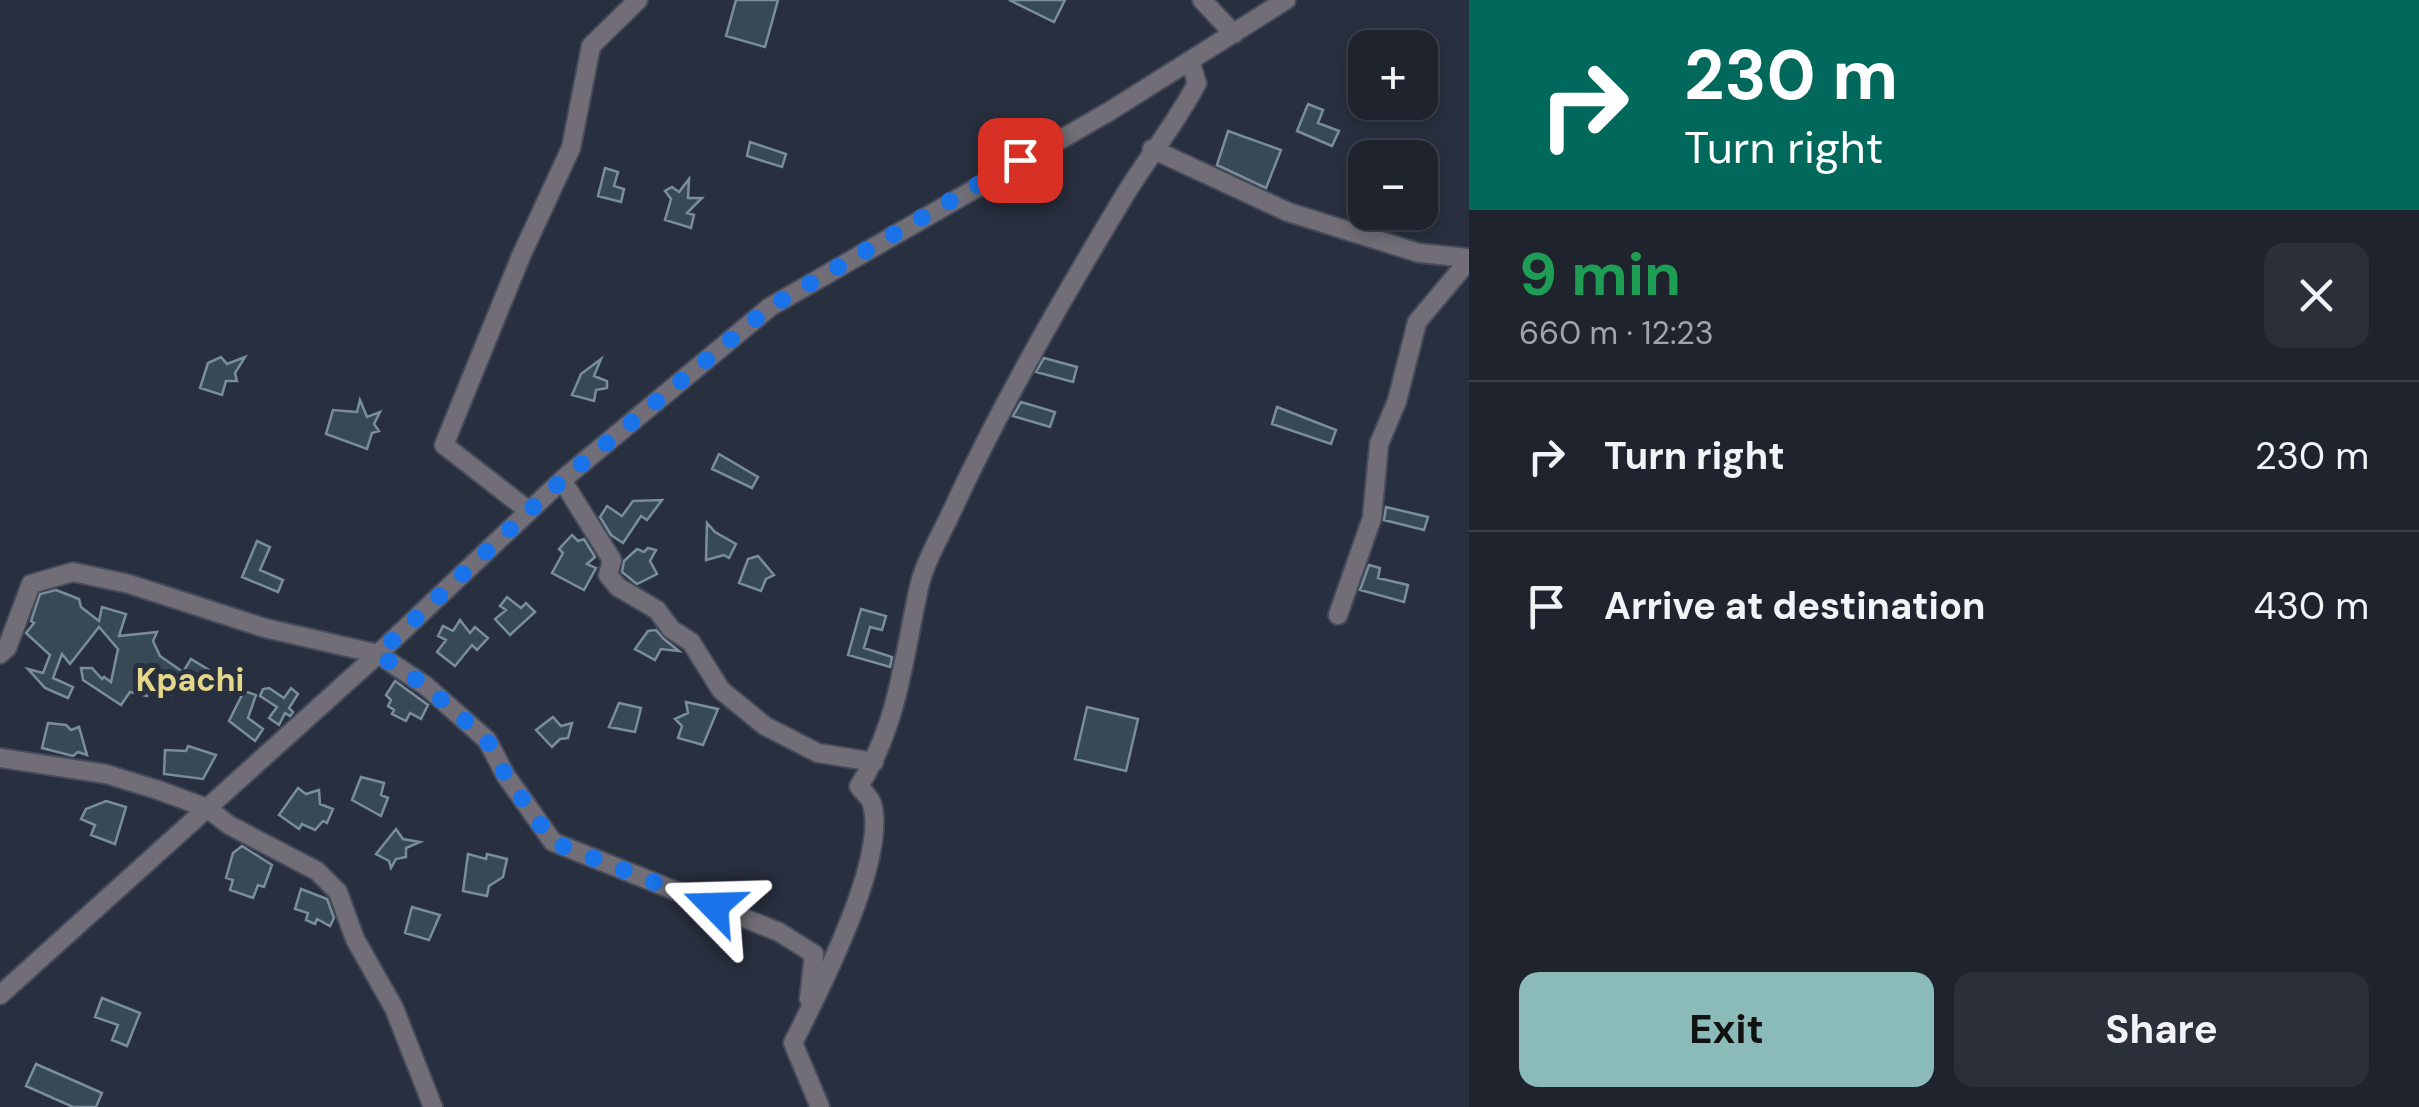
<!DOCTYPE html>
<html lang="en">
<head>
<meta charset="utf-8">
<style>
	:root { --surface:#1e232e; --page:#2b2f3a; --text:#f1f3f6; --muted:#a1a4aa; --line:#3c404a; --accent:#8bbbb9 }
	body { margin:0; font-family:"DM Sans",sans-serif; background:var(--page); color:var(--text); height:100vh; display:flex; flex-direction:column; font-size:38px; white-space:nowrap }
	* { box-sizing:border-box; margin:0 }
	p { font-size:32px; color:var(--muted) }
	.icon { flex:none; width:55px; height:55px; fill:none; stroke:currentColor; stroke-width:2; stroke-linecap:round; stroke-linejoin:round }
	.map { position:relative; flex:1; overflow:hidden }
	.details { display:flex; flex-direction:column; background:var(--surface); width:950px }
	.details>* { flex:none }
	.guide { background:#00695c; color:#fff; overflow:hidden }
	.tools { position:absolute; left:1348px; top:30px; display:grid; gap:20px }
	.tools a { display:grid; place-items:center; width:90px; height:90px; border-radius:20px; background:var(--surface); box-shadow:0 5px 15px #0003,0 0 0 2px var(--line); font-size:50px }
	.pin { position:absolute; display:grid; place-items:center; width:85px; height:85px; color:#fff; margin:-42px; border-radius:20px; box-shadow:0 5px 15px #0006 }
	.me { position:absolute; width:110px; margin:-55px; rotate:292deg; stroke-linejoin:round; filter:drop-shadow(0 0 8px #0008) }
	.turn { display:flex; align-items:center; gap:35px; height:210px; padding:0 50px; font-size:45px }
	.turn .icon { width:130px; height:130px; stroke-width:2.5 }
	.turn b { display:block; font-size:70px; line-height:85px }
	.round { display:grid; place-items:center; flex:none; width:105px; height:105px; border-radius:20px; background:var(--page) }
	.headline { display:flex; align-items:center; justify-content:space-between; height:170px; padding:0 50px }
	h1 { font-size:60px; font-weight:700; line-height:75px; color:#1e9e55 }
	.button { display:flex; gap:20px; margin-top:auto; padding:20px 50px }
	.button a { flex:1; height:115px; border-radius:20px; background:var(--accent); color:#111; font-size:40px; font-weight:700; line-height:115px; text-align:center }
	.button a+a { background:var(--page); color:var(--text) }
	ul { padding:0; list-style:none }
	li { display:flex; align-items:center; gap:30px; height:150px; padding:0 50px; border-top:2px solid var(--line) }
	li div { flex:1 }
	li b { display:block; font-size:38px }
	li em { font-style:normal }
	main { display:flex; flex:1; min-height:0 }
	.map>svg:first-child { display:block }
</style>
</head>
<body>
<main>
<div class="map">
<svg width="1469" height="1107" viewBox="0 0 1469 1107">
	<rect width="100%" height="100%" fill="#282f3e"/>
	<path fill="#374954" stroke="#798e9a" stroke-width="2.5" d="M 736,0 L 778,0 L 765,47 L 726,36 Z
		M 1009,0 L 1065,0 L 1054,22 Z
		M 1308,104 L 1323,110 L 1318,123 L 1339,131 L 1332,146 L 1297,131 Z
		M 1228,131 L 1281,150 L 1266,188 L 1217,165 Z
		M 750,142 L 786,154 L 782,167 L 747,156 Z
		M 605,168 L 618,172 L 614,186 L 624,189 L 621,202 L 598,196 Z
		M 689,179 L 688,198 L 702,198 L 687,213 L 694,215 L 691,228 L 665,220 L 671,199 L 665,191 L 672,187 L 679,192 Z
		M 221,357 L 227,364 L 245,357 L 235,373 L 237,381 L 226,381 L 222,395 L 200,388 L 208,363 Z
		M 1044,358 L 1077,367 L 1073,382 L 1036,372 Z
		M 601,359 L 594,376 L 607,381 L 607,388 L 596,390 L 594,401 L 572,395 L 581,374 Z
		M 360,400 L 367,417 L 380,412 L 374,424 L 379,431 L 372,433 L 367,449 L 326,434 L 333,410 L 357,412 Z
		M 1021,402 L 1055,412 L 1050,427 L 1013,416 Z
		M 1277,407 L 1336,430 L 1331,444 L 1272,424 Z
		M 719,454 L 758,477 L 752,488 L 712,469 Z
		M 662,500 L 647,520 L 641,516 L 623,543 L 611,535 L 600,517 L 607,506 L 622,516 L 633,501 Z
		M 1386,507 L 1428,517 L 1424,530 L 1384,520 Z
		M 707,523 L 715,532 L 736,544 L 729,558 L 724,555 L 706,560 Z
		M 572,535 L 578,541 L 584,539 L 595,557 L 587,564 L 596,568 L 584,590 L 552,573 L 563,553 L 559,549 Z
		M 257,541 L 270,547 L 260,570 L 283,580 L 278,592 L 242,577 Z
		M 648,548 L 656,550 L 650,561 L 657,574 L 637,584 L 622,572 L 624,561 L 637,549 L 644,552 Z
		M 758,556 L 774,575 L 766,579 L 761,591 L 739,583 L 748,559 Z
		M 1369,565 L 1380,568 L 1378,578 L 1408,585 L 1404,602 L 1360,590 Z
		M 56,590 L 79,599 L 81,607 L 99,621 L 102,607 L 126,614 L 119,636 L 157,632 L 153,641 L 160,656 L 183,672 L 191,659 L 209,670 L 196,693 L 174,686 L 171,695 L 149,687 L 147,696 L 130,692 L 121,705 L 83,680 L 81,668 L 92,668 L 102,679 L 104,677 L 111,682 L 118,649 L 99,627 L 70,664 L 62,654 L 53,678 L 73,687 L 68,698 L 45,688 L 28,669 L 43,673 L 50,655 L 26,633 L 34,623 L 31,621 L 40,594 Z
		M 507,597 L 521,608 L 526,603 L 535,612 L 510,635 L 495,619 L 506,610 L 500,606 Z
		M 861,609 L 886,616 L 882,630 L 870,627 L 864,648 L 892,657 L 890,667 L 848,655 Z
		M 460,620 L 470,633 L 475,627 L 488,638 L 477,650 L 472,645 L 455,666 L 437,652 L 446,640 L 438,636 L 443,626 L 453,631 Z
		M 656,630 L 664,639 L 679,651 L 661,649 L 655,660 L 635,649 L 648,631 Z
		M 395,681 L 428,705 L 421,719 L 410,713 L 406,721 L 392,714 L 394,710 L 388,706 L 391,700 L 386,695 Z
		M 269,688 L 284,698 L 291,688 L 298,694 L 289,708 L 293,712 L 290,716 L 285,713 L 279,725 L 269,718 L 277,707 L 260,696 L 263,689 Z
		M 244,691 L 256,695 L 248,718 L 263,729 L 255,741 L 229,721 Z
		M 686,702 L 718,709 L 703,745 L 678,738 L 682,726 L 675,719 L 688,713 Z
		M 619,703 L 641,708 L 635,732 L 609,727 Z
		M 1087,707 L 1138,719 L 1126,771 L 1075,759 Z
		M 553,717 L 561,726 L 572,723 L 568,738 L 560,739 L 552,747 L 536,730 Z
		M 48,723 L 66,725 L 71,730 L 79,727 L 87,755 L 78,752 L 73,756 L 42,748 Z
		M 188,746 L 216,755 L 203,779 L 164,774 L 165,750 L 186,751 Z
		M 361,777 L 384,783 L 381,795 L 388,798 L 381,816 L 352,800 Z
		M 298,788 L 306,794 L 319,790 L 320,804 L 333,809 L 327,823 L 323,821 L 315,830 L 302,824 L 299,829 L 279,815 Z
		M 106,801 L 126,807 L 115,844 L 91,835 L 95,825 L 81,819 L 86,809 Z
		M 396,829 L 403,839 L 420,842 L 406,848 L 406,857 L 396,859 L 391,868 L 389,861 L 376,854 Z
		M 242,846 L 272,865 L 264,887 L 258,885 L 253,898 L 230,890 L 233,880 L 226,878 L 233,853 Z
		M 468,854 L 486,859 L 487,854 L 507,859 L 503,877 L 489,886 L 487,896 L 463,891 Z
		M 301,889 L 327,899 L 334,918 L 330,926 L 317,919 L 315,924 L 306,920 L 308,913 L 295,909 Z
		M 412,907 L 440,915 L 429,940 L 405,933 Z
		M 102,998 L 140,1013 L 127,1046 L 112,1040 L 118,1025 L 95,1017 Z
		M 36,1064 L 102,1093 L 96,1107 L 73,1107 L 26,1086 Z"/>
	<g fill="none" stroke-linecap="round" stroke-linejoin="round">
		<g stroke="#454b5a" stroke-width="22">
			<path id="minor" d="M 1202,0 L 1234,34
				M 1152,149 L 1288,212 L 1419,253 L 1469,258
				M 562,480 L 612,560 L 608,575 L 618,587 L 657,610 L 671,629 L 691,642 L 721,690 L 765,726 L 818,753 L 874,762
				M 529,511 L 444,445 L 521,256 L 571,148 L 591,46 L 638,0
				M 1338,615 L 1372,518 L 1379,444 L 1397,401 L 1417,322 L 1469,260
				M 0,654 L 7,648 L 31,584 L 73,572 L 129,584 L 265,628 L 378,654 L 426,686 L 487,740 L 506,776 L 553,842 L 779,932 L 814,954 L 809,999
				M 0,758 L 106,774 L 158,790 L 207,808 L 229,825 L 317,871 L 338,892 L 355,939 L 394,1008 L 433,1107
				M 0,995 L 378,654 L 562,480 L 770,307 L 1110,111 L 1286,0
				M 820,1107 L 793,1043 C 818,993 888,859 872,804 C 871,798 862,791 859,786 C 899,724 904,653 920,583 C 926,559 941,535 951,513 C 1002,403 1061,301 1123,198 C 1147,158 1176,124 1197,83 L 1190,61"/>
		</g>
		<use href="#minor" stroke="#716e77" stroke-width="18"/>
	</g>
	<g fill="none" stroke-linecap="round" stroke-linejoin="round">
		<path stroke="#1a73e8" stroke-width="18" stroke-dasharray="0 32.4" d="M 714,906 L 553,842 L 506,776 L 487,740 L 426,686 L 378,654 L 562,480 L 770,307 L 1020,160"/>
	</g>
	<g text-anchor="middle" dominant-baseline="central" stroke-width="10" stroke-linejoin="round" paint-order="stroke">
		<g font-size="32" font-weight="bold" fill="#e4d789" stroke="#282f3e">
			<text x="190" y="680">Kpachi</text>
		</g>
	</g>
</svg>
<div class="tools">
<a>+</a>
<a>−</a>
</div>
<div class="pin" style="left:1020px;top:160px;background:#d93025"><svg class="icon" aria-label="arrive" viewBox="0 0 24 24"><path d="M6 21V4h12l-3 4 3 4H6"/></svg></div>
<svg class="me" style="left:714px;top:906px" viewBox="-20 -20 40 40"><path d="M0-17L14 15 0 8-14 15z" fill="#1a73e8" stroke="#fff" stroke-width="4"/></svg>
</div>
<section class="details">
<div class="guide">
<div class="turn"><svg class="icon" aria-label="right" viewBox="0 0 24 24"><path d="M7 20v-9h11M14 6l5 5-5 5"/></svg><div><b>230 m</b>Turn right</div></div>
</div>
<div class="headline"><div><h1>9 min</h1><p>660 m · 12:23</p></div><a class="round"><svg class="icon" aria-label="close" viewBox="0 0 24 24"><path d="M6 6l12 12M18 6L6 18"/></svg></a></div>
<ul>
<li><svg class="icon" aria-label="right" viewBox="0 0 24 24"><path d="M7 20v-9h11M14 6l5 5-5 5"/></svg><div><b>Turn right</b></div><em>230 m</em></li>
<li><svg class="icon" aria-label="arrive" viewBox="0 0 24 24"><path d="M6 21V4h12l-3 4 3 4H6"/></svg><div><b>Arrive at destination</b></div><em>430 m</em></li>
</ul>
<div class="button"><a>Exit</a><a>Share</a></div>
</section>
</main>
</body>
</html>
